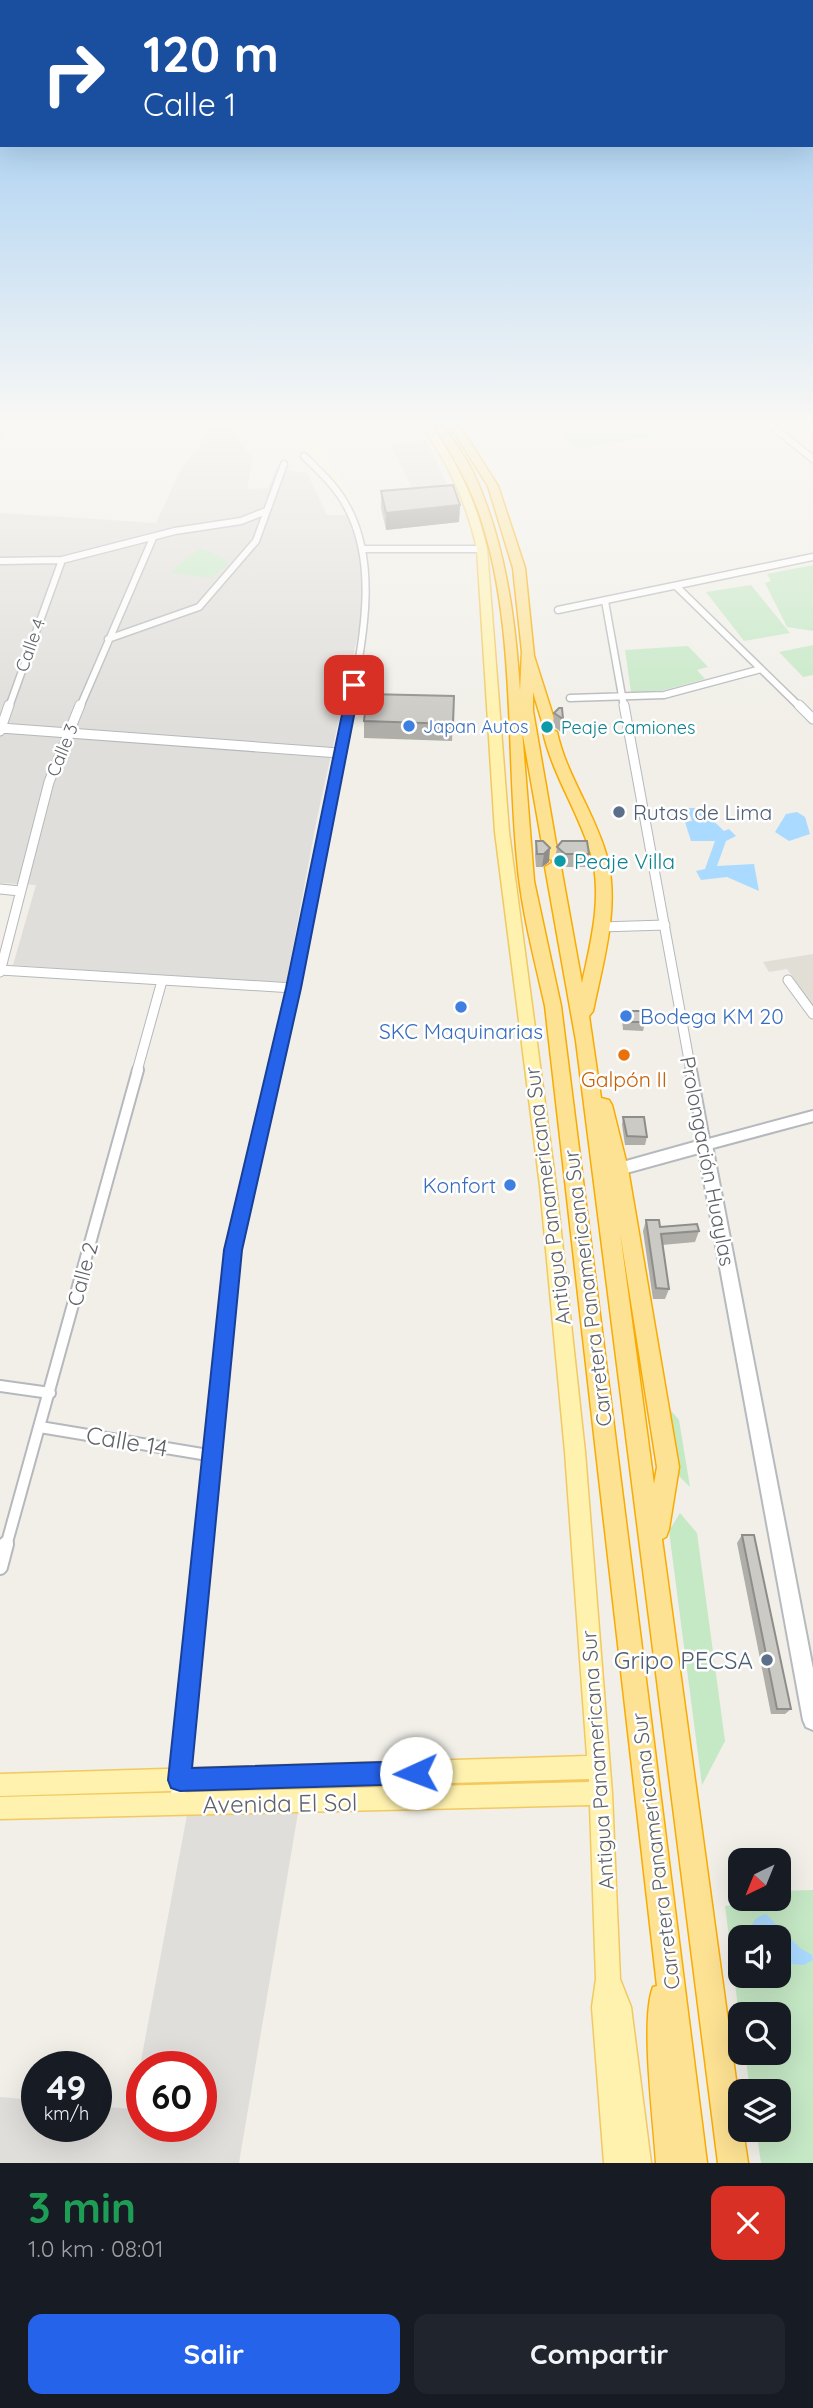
<!DOCTYPE html>
<html lang="es">
<head>
<meta charset="utf-8">
<style>
	:root { --surface:#171b24; --page:#20242c; --text:#f1f3f6; --muted:#9ea1a6; --accent:#2563eb }
	body { margin:0; font-family:Quicksand,sans-serif; background:var(--page); color:var(--text); height:100vh; display:flex; flex-direction:column; font-size:26px; white-space:nowrap }
	* { box-sizing:border-box; margin:0 }
	p { font-size:23px; color:var(--muted) }
	.icon { flex:none; width:38px; height:38px; fill:none; stroke:currentColor; stroke-width:2; stroke-linecap:round; stroke-linejoin:round }
	.map { position:relative; height:2163px; overflow:hidden }
	.drawer { display:flex; flex-direction:column; background:var(--surface); flex:1 }
	.drawer>* { flex:none }
	.banner { position:absolute; left:0px; top:0px; width:814px; height:147px; box-shadow:0 7px 28px #0002; background:#1a4fa0; color:#fff; overflow:hidden }
	.needle { width:46px; rotate:223deg }
	.controls { position:absolute; left:728px; top:1848px; display:grid; gap:14px }
	.controls a { display:grid; place-items:center; width:63px; height:63px; border-radius:14px; background:var(--surface); box-shadow:0 7px 28px #0002; font-size:35px }
	.speed { position:absolute; left:21px; top:2051px; display:flex; gap:14px; font-size:35px; font-weight:700; text-align:center }
	.speed>* { display:grid; place-content:center; width:91px; height:91px; border-radius:50%; background:var(--surface); box-shadow:0 7px 28px #0002; line-height:1 }
	.speed small { font-size:18px; font-weight:400 }
	.speed .limit { border:10px solid #d22; background:#fff; color:#111 }
	.pin { position:absolute; display:grid; place-items:center; width:60px; height:60px; color:#fff; margin:-30px; border-radius:14px; box-shadow:0 4px 10px #0006 }
	.me { position:absolute; width:77px; margin:-38px; rotate:268deg; stroke-linejoin:round; filter:drop-shadow(0 0 5px #0008) }
	.turn { display:flex; align-items:center; gap:24px; height:147px; padding:0 28px; font-size:32px }
	.turn .icon { width:91px; height:91px; stroke-width:2.5 }
	.turn b { display:block; font-size:49px; line-height:60px }
	.round { display:grid; place-items:center; flex:none; width:74px; height:74px; border-radius:14px; background:var(--page) }
	.overview { display:flex; align-items:center; justify-content:space-between; height:119px; padding:0 28px }
	h1 { font-size:42px; font-weight:700; line-height:52px; color:#1e9e55 }
	.button { display:flex; gap:14px; margin-top:auto; padding:14px 28px }
	.button a { flex:1; height:80px; border-radius:14px; background:var(--accent); color:#fff; font-size:28px; font-weight:700; line-height:80px; text-align:center }
	.button a+a { background:var(--page); color:var(--text) }
	.map>svg:first-child { display:block }
</style>
</head>
<body>
<div class="map">
<svg width="813" height="2163" viewBox="0 0 813 2163">
	<rect width="100%" height="100%" fill="#f1efe8"/>
	<path fill="#e0deda" fill-rule="evenodd" d="M 210,426 L 225,426 L 238,437 L 253,459 L 247,489 L 268,488 L 276,468 L 307,473 L 327,515 L 349,515 L 362,557 L 361,619 L 356,643 L 317,818 L 286,984 L 13,965 L 36,885 L 0,883 L 0,513 L 156,523 L 182,467 L 199,447 Z
		M 426,440 L 454,499 L 419,502 L 391,446 Z
		M 298,1813 L 239,2163 L 0,2163 L 0,2097 L 37,2100 L 37,2126 L 96,2126 L 96,2106 L 132,2109 L 187,1815 ZM 142,2067 L 201,2067 L 201,2126 L 142,2126 Z"/>
	<path fill="#e1ded6" d="M 813,954 L 813,1006 L 787,969 L 769,972 L 763,962 Z"/>
	<path fill="#c5e8c5" fill-rule="evenodd" d="M 555,426 L 714,426 L 576,449 Z
		M 201,548 L 225,559 L 227,565 L 211,578 L 171,573 C 173,569 196,550 201,548 Z
		M 813,565 L 813,631 L 787,627 L 765,583 L 771,581 L 767,574 Z
		M 751,585 L 790,633 L 744,641 L 706,592 Z
		M 813,645 L 813,675 L 803,677 L 779,652 Z
		M 688,646 L 708,667 L 697,670 L 705,679 L 664,690 L 631,692 L 625,650 Z
		M 661,1399 L 679,1420 L 690,1487 L 674,1471 Z
		M 680,1513 L 697,1533 L 725,1741 L 702,1785 L 669,1531 Z
		M 813,1890 L 813,2163 L 761,2163 L 756,2130 L 779,2130 L 779,2091 L 750,2091 L 745,2053 L 779,2053 L 779,2014 L 740,2014 L 740,2023 L 725,1906 L 745,1903 L 747,1899 L 779,1899 L 779,1891 ZM 740,1937 L 779,1937 L 779,1976 L 740,1976 Z"/>
	<path fill="#fbf3d9" d="M 270,426 L 308,426 L 355,505 L 350,505 L 318,464 Z"/>
	<path fill="#aadaff" d="M 687,808 L 700,808 L 724,831 L 729,829 L 736,836 L 726,841 L 717,866 L 754,864 L 759,891 L 727,877 L 701,880 L 696,871 L 705,869 L 715,841 L 691,841 L 685,822 L 692,821 Z
		M 797,812 L 805,817 L 810,834 L 789,841 L 775,832 L 786,814 Z
		M 766,1914 L 800,1948 L 812,1955 L 813,1960 L 804,1965 L 779,1963 L 779,1937 L 750,1937 C 750,1925 754,1917 766,1914 Z"/>
	<g fill="none" stroke-linecap="round" stroke-linejoin="round">
		<g stroke="#b5b8bc" stroke-width="9">
			<path id="street-far3" d="M 0,426 L 0,430
				M 772,426 L 813,459
				M 304,456 C 319,471 336,486 346,505 C 380,565 362,643 350,707
				M 365,549 L 482,549
				M 0,561 L 62,560 L 175,531 L 241,521 L 266,511
				M 677,587 L 800,707
				M 605,601 L 624,707
				M 558,610 L 813,557
				M 108,639 L 199,607 L 256,541 L 284,464
				M 570,698 L 664,695 L 761,669
				M 9,707 L 62,560
				M 80,707 L 153,538"/>
		</g>
		<g stroke="#b5b8bc" stroke-width="11">
			<path id="street-far2" d="M 624,705 L 691,1071
				M 799,705 L 813,719
				M 1,728 L 339,753
				M 0,731 L 9,705
				M 0,889 L 20,891
				M 600,927 L 665,925
				M 0,970 L 293,988
				M 0,972 L 49,782 L 80,705
				M 788,980 L 813,1014
				M 137,1071 L 162,981
				M 274,1071 L 350,705"/>
		</g>
		<g stroke="#b5b8bc" stroke-width="14">
			<path id="street-far1" d="M 691,1070 L 705,1145 L 813,1116
				M 0,1386 L 50,1393
				M 40,1427 L 214,1456
				M 6,1546 L 138,1070
				M 203,1546 L 233,1250 L 274,1070"/>
		</g>
		<g stroke="#b5b8bc" stroke-width="18">
			<path id="street" d="M 0,1567 L 6,1544
				M 177,1805 L 203,1544"/>
		</g>
		<g stroke="#b6babf" stroke-width="4">
			<path id="secondary" d="M 705,1139 L 710,1141 L 712,1145 L 813,1669 L 813,1730 L 806,1727 L 803,1720 L 699,1153 L 619,1175 L 614,1173 L 612,1169 L 614,1165 L 619,1163 Z"/>
		</g>
		<g stroke="#f2c960" stroke-width="3">
			<path id="primary" d="M 422,426 L 432,426 C 458,464 477,504 487,549 L 509,832 L 556,1186 L 585,1452 L 612,1793 L 620,1979 L 631,2007 L 651,2163 L 604,2163 L 592,2007 L 596,1979 L 590,1805 L 0,1819 L 0,1797 L 589,1782 L 589,1779 L 0,1796 L 0,1774 L 587,1756 L 565,1452 L 540,1186 L 495,832 L 477,549 C 467,504 449,464 422,426 Z"/>
		</g>
		<g stroke="#f9ab00" stroke-width="3">
			<path id="highway" d="M 434,426 L 444,426 C 454,441 465,456 473,472 C 505,541 515,616 520,691 L 522,652 L 513,568 L 488,486 L 450,426 L 460,426 L 498,486 L 525,568 L 534,656 L 555,722 L 548,726 L 543,725 L 533,692 L 533,711 L 558,855 L 551,860 L 544,855 L 522,730 L 534,881 L 561,1006 L 707,2163 L 656,2163 C 654,2124 640,2020 653,1987 L 657,1986 L 545,1006 C 534,957 521,909 517,860 C 506,746 516,625 480,516 C 469,483 452,455 434,426 Z
				M 550,728 L 557,732 C 567,777 595,813 607,857 C 620,907 603,962 593,1011 L 589,1016 L 601,1098 L 609,1100 L 612,1105 L 628,1169 L 679,1467 L 669,1529 L 666,1537 L 662,1539 L 740,2109 L 740,2130 L 743,2130 L 748,2163 L 718,2163 L 576,1041 L 545,867 L 553,862 L 561,867 L 582,983 C 591,942 603,895 591,854 C 578,811 553,776 543,732 ZM 620,1232 L 657,1467 L 654,1484 Z"/>
		</g>
		<use href="#street-far3" stroke="#fff" stroke-width="6"/>
		<use href="#street-far2" stroke="#fff" stroke-width="9"/>
		<use href="#street-far1" stroke="#fff" stroke-width="10"/>
		<use href="#street" stroke="#fff" stroke-width="14"/>
		<use href="#secondary" fill="#fff" fill-rule="evenodd"/>
		<use href="#primary" fill="#fff2af" fill-rule="evenodd"/>
		<use href="#highway" fill="#fde293" fill-rule="evenodd"/>
	</g>
	<path fill="#afaea9" d="M 381,491 L 460,505 L 459,522 L 386,530 L 381,508 Z
		M 454,696 L 452,741 L 364,738 L 364,721 Z
		M 554,713 L 563,719 L 561,732 L 553,726 Z
		M 536,841 L 549,862 L 542,867 L 536,867 L 535,855 Z
		M 557,847 L 589,854 L 587,867 L 564,867 L 555,860 Z
		M 624,1011 L 645,1022 L 643,1031 L 623,1030 L 622,1019 Z
		M 623,1117 L 647,1137 L 645,1145 L 625,1145 L 622,1125 Z
		M 646,1220 L 660,1227 L 699,1231 L 695,1242 L 662,1245 L 669,1289 L 665,1299 L 653,1299 L 643,1231 Z
		M 742,1535 L 791,1709 L 785,1714 L 771,1714 L 737,1543 Z"/>
	<path fill="#8f8d8a" d="M 460,505 L 459,522 L 386,530 L 386,513 Z
		M 550,848 L 549,862 L 542,867 L 544,854 Z"/>
	<path fill="#cccac5" stroke="#8f8d8a" stroke-width="2" d="M 453,485 L 460,505 L 386,513 L 381,491 Z
		M 367,694 L 454,696 L 453,724 L 364,721 Z
		M 559,708 L 562,708 L 563,719 L 554,713 Z
		M 536,841 L 543,841 L 550,848 L 544,854 L 537,854 Z
		M 562,841 L 587,841 L 589,854 L 565,854 L 557,847 Z
		M 624,1011 L 644,1011 L 645,1022 L 625,1022 Z
		M 623,1117 L 644,1117 L 647,1137 L 627,1136 Z
		M 646,1220 L 659,1220 L 660,1227 L 697,1224 L 699,1231 L 661,1234 L 669,1289 L 656,1288 Z
		M 742,1535 L 754,1535 L 791,1709 L 777,1709 Z"/>
	<linearGradient id="sky" x2="0" y2="1"><stop stop-color="#8fc3f1"/><stop offset="0.58" stop-color="#f9f8f5"/><stop offset="1" stop-color="#f9f8f5" stop-opacity="0"/></linearGradient>
	<rect width="813" height="729" fill="url(#sky)"/>
	<path fill="#2563eb" stroke="#184099" stroke-width="2" d="M 354,681 L 360,685 L 301,988 L 242,1250 L 192,1768 L 416,1761 L 424,1765 L 427,1773 L 424,1781 L 416,1784 L 180,1791 L 171,1788 L 168,1780 L 224,1250 L 286,988 L 348,685 Z"/>
	<g fill="#3f7fe0" stroke="#fff" stroke-width="2.5">
		<circle cx="409" cy="726" r="7"/>
		<circle cx="461" cy="1007" r="7"/>
		<circle cx="626" cy="1016" r="7"/>
		<circle cx="510" cy="1185" r="7"/>
	</g>
	<g fill="#0f9aa8" stroke="#fff" stroke-width="2.5">
		<circle cx="547" cy="727" r="7"/>
		<circle cx="560" cy="861" r="7"/>
	</g>
	<g fill="#5c6f8a" stroke="#fff" stroke-width="2.5">
		<circle cx="619" cy="812" r="7"/>
		<circle cx="767" cy="1660" r="7"/>
	</g>
	<circle fill="#e8710a" stroke="#fff" stroke-width="2.5" cx="624" cy="1055" r="7"/>
	<g text-anchor="middle" dominant-baseline="central" stroke-width="5" stroke-linejoin="round" paint-order="stroke">
		<g font-size="18" fill="#5f6368" stroke="#fff">
			<text transform="translate(30 645) rotate(-70)">Calle 4</text>
			<text transform="translate(62 750) rotate(-68)">Calle 3</text>
		</g>
		<g font-size="18" fill="#366cbe" stroke="#fff" text-anchor="start">
			<text x="423" y="726">Japan Autos</text>
		</g>
		<g font-size="18" fill="#0d838f" stroke="#fff" text-anchor="start">
			<text x="561" y="727">Peaje Camiones</text>
		</g>
		<g font-size="21" fill="#4e5e75" stroke="#fff" text-anchor="start">
			<text x="633" y="812">Rutas de Lima</text>
		</g>
		<g font-size="21" fill="#0d838f" stroke="#fff" text-anchor="start">
			<text x="574" y="861">Peaje Villa</text>
		</g>
		<g font-size="21" fill="#366cbe" stroke="#fff" text-anchor="start">
			<text x="640" y="1016">Bodega KM 20</text>
			<text x="461" y="1031" text-anchor="middle">SKC Maquinarias</text>
			<text x="496" y="1185" text-anchor="end">Konfort</text>
		</g>
		<g font-size="21" fill="#c56008" stroke="#fff">
			<text x="624" y="1079">Galpón II</text>
		</g>
		<g font-size="21" fill="#5f6368" stroke="#fff">
			<text transform="translate(708 1161) rotate(79)">Prolongación Huaylas</text>
			<text transform="translate(547 1196) rotate(-97)">Antigua Panamericana Sur</text>
			<text transform="translate(82 1274) rotate(-75)">Calle 2</text>
			<text transform="translate(587 1288) rotate(-97)">Carretera Panamericana Sur</text>
			<text transform="translate(597 1760) rotate(-94)">Antigua Panamericana Sur</text>
			<text transform="translate(655 1851) rotate(-97)">Carretera Panamericana Sur</text>
		</g>
		<g font-size="24" fill="#5f6368" stroke="#fff">
			<text transform="translate(127 1441) rotate(10)">Calle 14</text>
			<text transform="translate(280 1803) rotate(-1)">Avenida El Sol</text>
		</g>
		<g font-size="24" fill="#4e5e75" stroke="#fff" text-anchor="end">
			<text x="753" y="1660">Gripo PECSA</text>
		</g>
	</g>
</svg>
<div class="controls">
<a><svg class="needle" viewBox="-14 -14 28 28"><path d="M0-13l5 13h-10z" fill="#e53935"/><path d="M0 13l5-13h-10z" fill="#9ea1a6"/></svg></a>
<a><svg class="icon" aria-label="sound" viewBox="0 0 24 24"><path d="M4 9h4l5-4v14l-5-4H4zM17 9q2 3 0 6"/></svg></a>
<a><svg class="icon" aria-label="search" viewBox="0 0 24 24"><circle cx="10" cy="10" r="6"/><path d="M15 15l6 6"/></svg></a>
<a><svg class="icon" aria-label="layers" viewBox="0 0 24 24"><path d="M12 4l9 5-9 5-9-5zM3 14l9 5 9-5"/></svg></a>
</div>
<div class="speed"><div>49<small>km/h</small></div><div class="limit">60</div></div>
<div class="pin" style="left:354px;top:685px;background:#d93025"><svg class="icon" aria-label="arrive" viewBox="0 0 24 24"><path d="M6 21V4h12l-3 4 3 4H6"/></svg></div>
<svg class="me" style="left:416px;top:1773px" viewBox="-20 -20 40 40"><circle r="19" fill="#fff"/><path d="M0-13L10 11 0 6-10 11z" fill="#2563eb"/></svg>
<div class="banner">
<div class="turn"><svg class="icon" aria-label="right" viewBox="0 0 24 24"><path d="M7 20v-9h11M14 6l5 5-5 5"/></svg><div><b>120 m</b>Calle 1</div></div>
</div>
</div>
<section class="drawer">
<div class="overview"><div><h1>3 min</h1><p>1.0 km · 08:01</p></div><a class="round" style="background:#d93025;color:#fff"><svg class="icon" aria-label="close" viewBox="0 0 24 24"><path d="M6 6l12 12M18 6L6 18"/></svg></a></div>
<div class="button"><a>Salir</a><a>Compartir</a></div>
</section>
</body>
</html>
